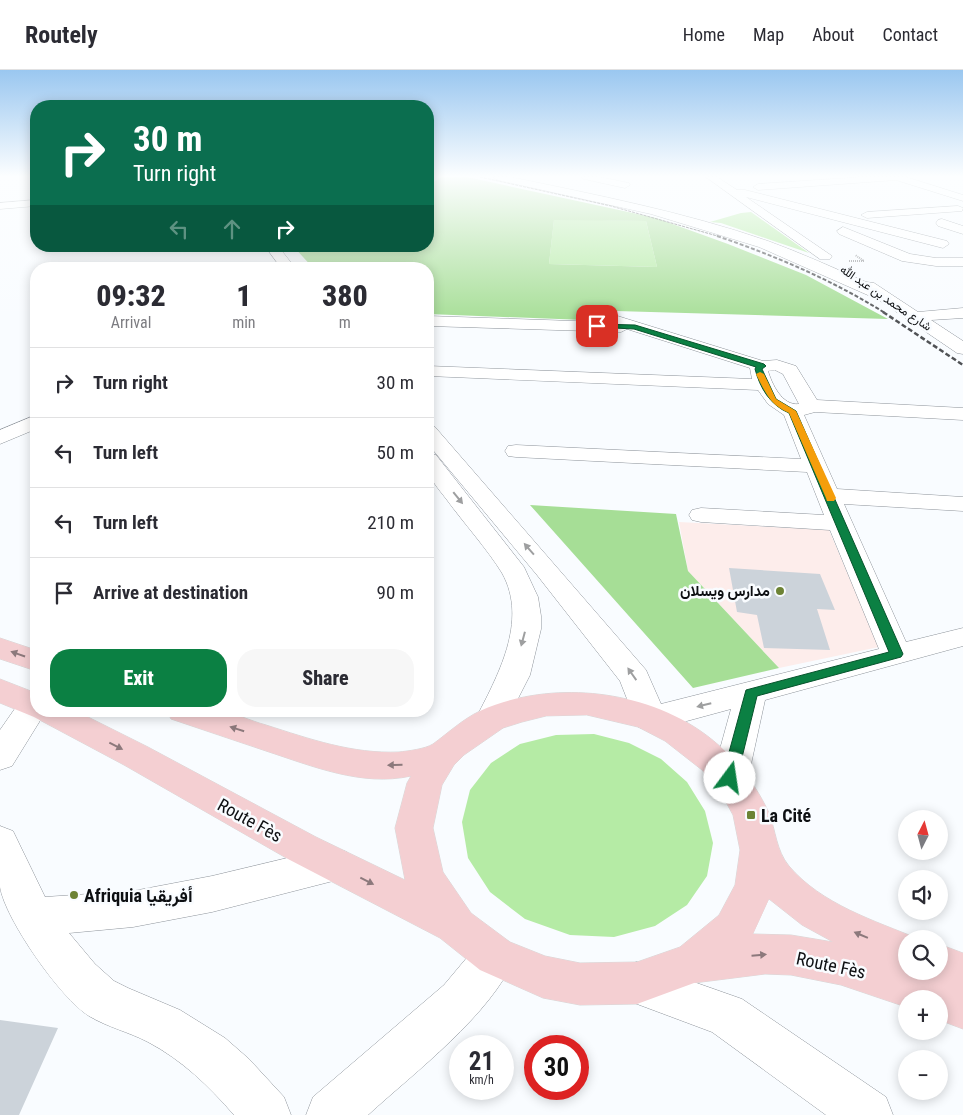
<!DOCTYPE html>
<html lang="en">
<head>
<meta charset="utf-8">
<style>
	:root { --surface:#fff; --page:#f7f7f7; --text:#2b2b33; --muted:#7c7c81; --line:#e1e1e2; --accent:#0b8043 }
	body { margin:0; font-family:"Roboto Condensed",Vazirmatn,sans-serif; background:var(--page); color:var(--text); height:100vh; display:flex; flex-direction:column; font-size:19px; white-space:nowrap }
	* { box-sizing:border-box; margin:0 }
	p { font-size:16px; color:var(--muted) }
	.icon { flex:none; width:28px; height:28px; fill:none; stroke:currentColor; stroke-width:2; stroke-linecap:round; stroke-linejoin:round }
	.map { position:relative; flex:1; overflow:hidden }
	.sheet { position:absolute; left:30px; top:192px; width:404px; height:455px; display:flex; flex-direction:column; background:var(--surface); border-radius:20px; box-shadow:0 2px 12px #0003 }
	.sheet>* { flex:none }
	.top-card { position:absolute; left:30px; top:30px; width:404px; height:152px; border-radius:20px; box-shadow:0 2px 12px #0003; background:#0b6e4f; color:#fff; overflow:hidden }
	.needle { width:32px; rotate:6deg }
	.tools { position:absolute; left:898px; top:740px; display:grid; gap:10px }
	.tools a { display:grid; place-items:center; width:50px; height:50px; border-radius:50%; background:var(--surface); box-shadow:0 2px 12px #0003; font-size:25px }
	.speed { position:absolute; left:449px; top:965px; display:flex; gap:10px; font-size:25px; font-weight:700; text-align:center }
	.speed>* { display:grid; place-content:center; width:65px; height:65px; border-radius:50%; background:var(--surface); box-shadow:0 2px 12px #0003; line-height:1 }
	.speed small { font-size:12px; font-weight:400 }
	.speed .limit { border:8px solid #d22; background:#fff; color:#111 }
	.pin { position:absolute; display:grid; place-items:center; width:42px; height:42px; color:#fff; margin:-21px; border-radius:10px; box-shadow:0 2px 8px #0006 }
	.me { position:absolute; width:55px; margin:-28px; rotate:14deg; stroke-linejoin:round; filter:drop-shadow(0 0 4px #0008) }
	.turn { display:flex; align-items:center; gap:18px; height:105px; padding:0 20px; font-size:22px }
	.turn .icon { width:65px; height:65px; stroke-width:2.5 }
	.turn b { display:block; font-size:35px; line-height:42px }
	.lanes { display:flex; align-items:center; height:48px; padding:0 20px; background:#0003; justify-content:center; gap:25px; direction:ltr }
	.lanes .off { opacity:.35 }
	.eta { display:flex; justify-content:space-evenly; align-items:center; height:85px; text-align:center }
	.eta b { font-size:30px; font-weight:800; line-height:35px }
	.primary-button { display:flex; gap:10px; margin-top:auto; padding:10px 20px }
	.primary-button a { flex:1; height:58px; border-radius:20px; background:var(--accent); color:#fff; font-size:20px; font-weight:800; line-height:58px; text-align:center }
	.primary-button a+a { background:var(--page); color:var(--text) }
	ul { padding:0; list-style:none }
	li { display:flex; align-items:center; gap:15px; height:70px; padding:0 20px; border-top:1px solid var(--line) }
	li div { flex:1 }
	li b { display:block; font-size:19px }
	li em { font-style:normal }
	header { display:flex; align-items:center; gap:30px; box-sizing:border-box; height:70px; padding:0 25px; background:var(--surface); border-bottom:1px solid var(--line) }
	header strong { font-size:24px }
	nav { display:flex; gap:28px; margin-inline-start:auto; font-size:18px }
	.map>svg:first-child { display:block }
</style>
</head>
<body>
<header>
<strong>Routely</strong>
<nav><a>Home</a><a>Map</a><a>About</a><a>Contact</a></nav>
</header>
<div class="map">
<svg width="963" height="1045" viewBox="0 0 963 1045">
	<rect width="100%" height="100%" fill="#f9fcff"/>
	<path fill="#fdedeb" d="M 679,452 L 829,460 L 879,577 L 779,598 L 688,501 Z"/>
	<path fill="#b5eba5" d="M 751,142 L 809,183 L 721,153 L 710,152 L 741,143 Z
		M 554,149 L 646,151 L 657,197 L 549,194 Z
		M 594,664 L 629,673 L 661,689 L 687,712 L 705,741 L 713,773 L 707,806 L 687,835 L 655,856 L 614,867 L 570,865 L 525,849 L 490,822 L 468,788 L 462,752 L 470,720 L 491,693 L 520,674 L 556,665 Z"/>
	<path fill="#a6de96" fill-rule="evenodd" d="M 441,107 L 467,107 L 656,148 L 728,174 L 806,205 L 888,249 L 581,240 L 584,250 L 428,244 L 428,199 L 314,199 L 293,176 L 428,176 L 428,116 ZM 554,150 L 646,151 L 657,197 L 549,194 Z
		M 530,435 L 676,444 L 688,501 L 779,598 L 693,618 Z"/>
	<path fill="#ccd3da" d="M 729,498 L 820,504 L 835,540 L 817,539 L 830,580 L 764,578 L 757,545 L 737,542 Z
		M 0,950 L 58,958 L 19,1045 L 0,1045 Z"/>
	<g fill="none" stroke-linecap="round" stroke-linejoin="round">
		<g stroke="#8e949b" stroke-width="1">
			<path id="minor" d="M 493,107 L 510,107 C 597,125 684,142 768,171 C 801,183 834,198 866,212 L 874,213 L 918,242 L 963,238 L 963,248 L 931,250 L 963,271 L 963,284 L 957,283 L 879,230 L 759,177 L 651,144 L 498,110 Z
				M 582,107 L 599,107 L 629,113 L 630,115 L 625,118 L 584,109 Z
				M 706,107 L 717,107 L 737,120 L 745,120 L 947,171 L 949,174 L 943,178 L 746,127 L 832,186 L 830,189 L 820,189 Z
				M 864,107 L 906,107 L 963,125 L 963,131 L 896,110 L 758,120 L 753,117 L 758,114 Z
				M 36,130 L 36,136 L 0,139 L 0,133 Z
				M 958,136 L 963,138 L 962,141 L 867,148 L 861,145 L 867,142 Z
				M 942,149 L 963,156 L 963,164 L 938,156 L 936,153 L 938,150 Z
				M 843,157 L 910,184 L 936,188 L 963,188 L 963,196 L 936,196 L 902,191 L 839,164 L 837,161 Z
				M 265,176 L 278,176 L 296,199 L 282,199 Z
				M 598,240 L 763,291 L 777,290 L 796,296 L 817,330 L 963,338 L 963,350 L 815,342 L 804,345 L 837,419 L 963,427 L 963,441 L 844,434 L 906,572 L 963,558 L 963,576 L 765,630 L 748,708 L 743,718 L 730,722 L 717,718 L 712,708 L 731,639 L 650,661 L 638,657 L 620,611 L 537,505 L 428,374 L 428,355 L 435,357 L 646,600 L 661,634 L 879,579 L 830,460 L 701,452 L 692,450 L 689,445 L 692,440 L 701,438 L 824,445 L 807,402 L 516,387 L 508,386 L 505,381 L 508,376 L 516,375 L 801,389 L 784,345 L 768,334 L 758,320 L 428,306 L 428,296 L 752,309 L 750,298 L 627,259 L 621,262 L 428,256 L 428,246 L 603,252 L 592,248 L 590,245 L 592,242 ZM 775,300 L 783,304 L 799,334 C 782,336 772,314 768,301 Z
				M 36,345 L 36,359 L 0,374 L 0,360 Z
				M 428,383 L 436,385 L 524,497 L 538,527 L 541,546 L 541,559 L 530,605 L 503,658 L 491,662 L 479,658 L 475,650 C 497,607 529,551 502,503 C 488,480 463,452 447,430 C 434,413 425,405 428,383 Z
				M 34,624 L 36,624 L 36,641 L 46,641 L 12,696 L 0,700 L 0,660 L 23,627 Z
				M 0,756 L 13,761 L 45,827 L 133,821 L 212,806 L 333,777 L 347,782 L 353,794 L 347,806 L 333,811 L 212,842 L 133,857 L 69,863 L 95,894 L 114,911 L 128,918 L 180,940 L 225,968 L 249,989 L 284,1027 L 291,1045 L 234,1045 C 209,1016 182,990 148,972 C 129,962 107,957 89,946 C 61,929 5,849 0,817 C 0,798 0,775 0,756 Z
				M 495,866 L 510,872 L 516,886 C 490,946 416,1001 368,1045 L 306,1045 L 313,1027 L 444,915 L 480,872 Z
				M 637,892 L 742,929 L 886,1027 L 893,1045 L 826,1045 L 712,962 L 621,928 L 615,913 L 621,898 Z"/>
		</g>
		<g stroke="#d8d9d9" stroke-width="1">
			<path id="major" d="M 0,568 L 36,580 L 36,601 L 0,589 Z
				M 0,609 L 36,623 L 36,641 L 76,641 L 148,677 L 316,767 L 405,810 L 395,758 L 407,713 L 411,706 C 362,717 312,696 266,681 C 234,670 203,660 171,649 L 167,641 C 184,641 203,639 220,641 C 235,643 251,651 266,655 C 310,669 352,684 399,682 C 408,681 425,679 433,674 C 448,663 463,649 480,641 C 544,612 628,618 688,653 C 724,674 752,706 769,743 C 776,761 776,780 789,796 C 821,834 875,851 919,869 L 906,869 L 906,901 L 939,901 L 939,874 L 963,883 L 963,959 L 939,950 L 939,929 L 906,929 L 906,937 L 841,915 L 791,905 L 765,904 L 694,913 L 637,934 L 580,935 L 543,928 L 480,900 L 440,868 L 288,789 L 124,695 L 34,647 L 0,633 ZM 587,645 L 638,657 L 665,671 L 702,700 L 717,718 L 727,734 L 733,745 L 740,780 L 735,815 L 719,845 L 680,877 L 637,892 L 580,893 L 545,886 L 510,872 L 471,843 L 443,802 L 433,758 L 442,715 L 454,695 L 464,685 L 503,658 L 522,652 L 546,646 ZM 769,829 L 802,855 L 833,872 L 791,865 L 753,864 Z"/>
		</g>
		<path stroke="#989a9d" stroke-width="2" stroke-dasharray="1 1" stroke-linecap="butt" d="M 849,191 L 864,191 L 855,185"/>
		<use href="#minor" fill="#fff" fill-rule="evenodd"/>
		<use href="#major" fill="#f4cfd2" fill-rule="evenodd"/>
		<path stroke="#505255" stroke-width="1" stroke-dasharray="3 1" stroke-linecap="butt" d="M 480,107 L 611,136 L 721,167"/>
		<path stroke="#505255" stroke-width="2" stroke-dasharray="4 2" stroke-linecap="butt" d="M 717,166 C 776,186 832,210 885,243"/>
		<path stroke="#505255" stroke-width="2.5" stroke-dasharray="5 2.5" stroke-linecap="butt" d="M 883,242 L 963,295"/>
	</g>
	<defs><path id="oneway-solid" d="M-6-.8H1V-3.2L6.5 0L1 3.2V.8H-6Z" transform="scale(1.25)"/></defs>
	<g fill="#9e9fa0">
		<use href="#oneway-solid" transform="translate(458 428) rotate(51)"/>
		<use href="#oneway-solid" transform="translate(529 479) rotate(-131)"/>
		<use href="#oneway-solid" transform="translate(523 569) rotate(105)"/>
		<use href="#oneway-solid" transform="translate(632 604) rotate(-125)"/>
		<use href="#oneway-solid" transform="translate(704 635) rotate(166)"/>
	</g>
	<g fill="#8c797c">
		<use href="#oneway-solid" transform="translate(18 584) rotate(-161)"/>
		<use href="#oneway-solid" transform="translate(237 659) rotate(-162)"/>
		<use href="#oneway-solid" transform="translate(116 676) rotate(27)"/>
		<use href="#oneway-solid" transform="translate(395 695) rotate(179)"/>
		<use href="#oneway-solid" transform="translate(367 811) rotate(27)"/>
		<use href="#oneway-solid" transform="translate(861 865) rotate(-157)"/>
		<use href="#oneway-solid" transform="translate(759 885) rotate(-5)"/>
	</g>
	<linearGradient id="sky" x2="0" y2="1"><stop stop-color="#9ac7f0"/><stop offset="0.42" stop-color="#fcfeff"/><stop offset="1" stop-color="#fcfeff" stop-opacity="0"/></linearGradient>
	<rect width="963" height="253" fill="url(#sky)"/>
	<path fill="#0b8043" stroke="#07532c" d="M 597,254 L 635,255 L 764,294 L 766,296 L 762,299 L 776,329 L 796,341 L 903,584 L 901,587 L 757,626 L 737,708 L 735,712 L 730,714 L 724,712 L 722,708 L 746,620 L 889,582 L 789,343 C 770,335 760,318 755,299 L 756,297 L 634,259 L 595,257 L 594,256 Z"/>
	<path fill="#f59e0b" d="M 760,302 L 764,304 L 776,329 L 796,341 L 836,428 L 834,431 L 827,431 L 826,428 L 789,343 C 770,335 765,322 756,304 Z"/>
	<g fill="#6d8335" stroke="#f9fcff" stroke-width="2">
		<circle cx="780" cy="521" r="5"/>
		<rect x="746" y="740" width="10" height="10" rx="2.5"/>
		<circle cx="74" cy="825" r="5"/>
	</g>
	<g text-anchor="middle" dominant-baseline="central" stroke-width="5" stroke-linejoin="round" paint-order="stroke">
		<g font-size="12" fill="#0d0f12" stroke="#f9fcff">
			<text transform="translate(886 228) rotate(34)">شارع محمد بن عبد الله</text>
		</g>
		<g font-size="15" font-weight="bold" fill="#0d0f12" stroke="#f9fcff" text-anchor="end">
			<text x="770" y="521">مدارس ويسلان</text>
		</g>
		<g font-size="18" font-weight="bold" fill="#0d0f12" stroke="#f9fcff" text-anchor="start">
			<text x="761" y="745">La Cité</text>
			<text x="84" y="825">Afriquia أفريقيا</text>
		</g>
		<g font-size="18" fill="#0d0f12" stroke="#f9fcff">
			<text transform="translate(250 750) rotate(29)">Route Fès</text>
			<text transform="translate(831 895) rotate(12)">Route Fès</text>
		</g>
	</g>
</svg>
<div class="tools">
<a><svg class="needle" viewBox="-14 -14 28 28"><path d="M0-13l5 13h-10z" fill="#e53935"/><path d="M0 13l5-13h-10z" fill="#7c7c81"/></svg></a>
<a><svg class="icon" aria-label="sound" viewBox="0 0 24 24"><path d="M4 9h4l5-4v14l-5-4H4zM17 9q2 3 0 6"/></svg></a>
<a><svg class="icon" aria-label="search" viewBox="0 0 24 24"><circle cx="10" cy="10" r="6"/><path d="M15 15l6 6"/></svg></a>
<a>+</a>
<a>−</a>
</div>
<div class="speed"><div>21<small>km/h</small></div><div class="limit">30</div></div>
<div class="pin" style="left:597px;top:256px;background:#d93025"><svg class="icon" aria-label="arrive" viewBox="0 0 24 24"><path d="M6 21V4h12l-3 4 3 4H6"/></svg></div>
<svg class="me" style="left:730px;top:708px" viewBox="-20 -20 40 40"><circle r="19" fill="#fff"/><path d="M0-13L10 11 0 6-10 11z" fill="#0b8043"/></svg>
<div class="top-card">
<div class="turn"><svg class="icon" aria-label="right" viewBox="0 0 24 24"><path d="M7 20v-9h11M14 6l5 5-5 5"/></svg><div><b>30 m</b>Turn right</div></div>
<div class="lanes"><svg class="icon off" aria-label="left" viewBox="0 0 24 24"><path d="M17 20v-9H6M10 6l-5 5 5 5"/></svg><svg class="icon off" aria-label="ahead" viewBox="0 0 24 24"><path d="M12 20V5M6 11l6-6 6 6"/></svg><svg class="icon" aria-label="right" viewBox="0 0 24 24"><path d="M7 20v-9h11M14 6l5 5-5 5"/></svg></div>
</div>
<section class="sheet">
<div class="eta">
<div><b>09:32</b><p>Arrival</p></div>
<div><b>1</b><p>min</p></div>
<div><b>380</b><p>m</p></div>
</div>
<ul>
<li><svg class="icon" aria-label="right" viewBox="0 0 24 24"><path d="M7 20v-9h11M14 6l5 5-5 5"/></svg><div><b>Turn right</b></div><em>30 m</em></li>
<li><svg class="icon" aria-label="left" viewBox="0 0 24 24"><path d="M17 20v-9H6M10 6l-5 5 5 5"/></svg><div><b>Turn left</b></div><em>50 m</em></li>
<li><svg class="icon" aria-label="left" viewBox="0 0 24 24"><path d="M17 20v-9H6M10 6l-5 5 5 5"/></svg><div><b>Turn left</b></div><em>210 m</em></li>
<li><svg class="icon" aria-label="arrive" viewBox="0 0 24 24"><path d="M6 21V4h12l-3 4 3 4H6"/></svg><div><b>Arrive at destination</b></div><em>90 m</em></li>
</ul>
<div class="primary-button"><a>Exit</a><a>Share</a></div>
</section>
</div>
</body>
</html>
